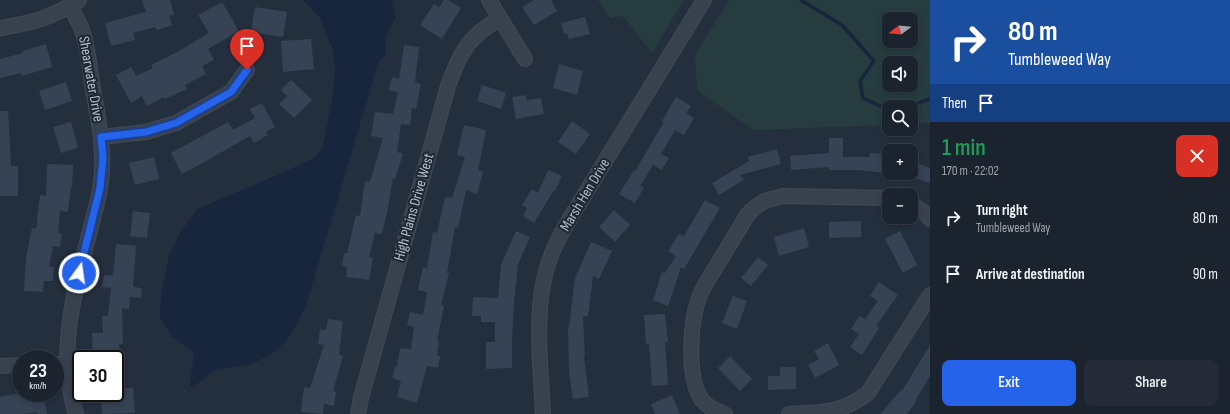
<!DOCTYPE html>
<html lang="en">
<head>
<meta charset="utf-8">
<style>
	:root { --surface:#1b232e; --page:#242b36; --text:#f1f3f6; --muted:#a0a4aa; --line:#39404a; --accent:#2563eb }
	body { margin:0; font-family:"Sofia Sans Condensed",sans-serif; background:var(--page); color:var(--text); height:100vh; display:flex; flex-direction:column; font-size:15px; white-space:nowrap }
	* { box-sizing:border-box; margin:0 }
	p { font-size:13px; color:var(--muted) }
	.icon { flex:none; width:22px; height:22px; fill:none; stroke:currentColor; stroke-width:2; stroke-linecap:round; stroke-linejoin:round }
	.map { position:relative; flex:1; overflow:hidden }
	.panel { display:flex; flex-direction:column; background:var(--surface); width:300px }
	.panel>* { flex:none }
	.banner { background:#1a4fa0; color:#fff; overflow:hidden }
	.needle { width:26px; rotate:254deg }
	.buttons { position:absolute; left:882px; top:12px; display:grid; gap:8px }
	.buttons a { display:grid; place-items:center; width:36px; height:36px; border-radius:8px; background:var(--surface); box-shadow:0 2px 6px #0003,0 0 0 1px var(--line); font-size:20px }
	.speed { position:absolute; left:12px; top:350px; display:flex; gap:8px; font-size:20px; font-weight:700; text-align:center }
	.speed>* { display:grid; place-content:center; width:52px; height:52px; border-radius:50%; background:var(--surface); box-shadow:0 2px 6px #0003,0 0 0 1px var(--line); line-height:1 }
	.speed small { font-size:10px; font-weight:400 }
	.speed .limit { border:2px solid #111; border-radius:6px; background:#fff; color:#111 }
	.pin { position:absolute; display:grid; place-items:center; width:34px; height:34px; color:#fff; margin:-41px -17px; border-radius:50% 50% 50% 0; rotate:-45deg; box-shadow:0 0 4px #0007 }
	.pin .icon { rotate:45deg }
	.me { position:absolute; width:44px; margin:-22px; rotate:14deg; stroke-linejoin:round; filter:drop-shadow(0 0 3px #0008) }
	.turn { display:flex; align-items:center; gap:14px; height:84px; padding:0 12px; font-size:18px }
	.turn .icon { width:52px; height:52px; stroke-width:2.5 }
	.turn b { display:block; font-size:28px; line-height:34px }
	.then { display:flex; align-items:center; height:38px; padding:0 12px; background:#0003; gap:8px; font-size:15px }
	.round { display:grid; place-items:center; flex:none; width:42px; height:42px; border-radius:8px; background:var(--page) }
	.overview { display:flex; align-items:center; justify-content:space-between; height:68px; padding:0 12px }
	h1 { font-size:24px; font-weight:600; line-height:30px; color:#1e9e55 }
	.action { display:flex; gap:8px; margin-top:auto; padding:8px 12px }
	.action a { flex:1; height:46px; border-radius:8px; background:var(--accent); color:#fff; font-size:16px; font-weight:600; line-height:46px; text-align:center }
	.action a+a { background:var(--page); color:var(--text) }
	ul { padding:0; list-style:none }
	li { display:flex; align-items:center; gap:12px; height:56px; padding:0 12px }
	li div { flex:1 }
	li b { display:block; font-size:15px }
	li em { font-style:normal }
	main { display:flex; flex:1; min-height:0 }
	.map>svg:first-child { display:block }
</style>
</head>
<body>
<main>
<div class="map">
<svg width="930" height="414" viewBox="0 0 930 414">
	<rect width="100%" height="100%" fill="#242f3e"/>
	<path fill="#263c3f" fill-rule="evenodd" d="M 598,0 L 684,0 L 652,53 L 623,16 L 610,18 Z
		M 729,0 L 930,0 L 930,123 L 911,124 L 911,107 L 889,107 L 889,125 L 753,130 L 697,90 L 695,55 ZM 889,19 L 911,19 L 911,41 L 889,41 ZM 889,63 L 911,63 L 911,85 L 889,85 Z"/>
	<path fill="#17263c" d="M 303,0 L 392,0 L 396,19 C 386,33 384,36 386,53 L 378,64 L 307,302 C 293,335 282,355 246,365 C 237,367 227,367 218,369 C 208,373 201,385 190,386 L 194,352 L 172,337 L 160,317 L 161,295 L 169,256 L 179,235 L 196,210 L 232,194 L 282,173 L 312,159 L 322,150 L 333,96 L 335,71 L 333,50 L 320,18 Z"/>
	<g fill="none" stroke-linecap="round" stroke-linejoin="round">
		<path stroke="#17263c" stroke-width="3.5" d="M 801,0 L 842,25 L 874,61 L 860,81 L 863,98 L 885,108 L 889,108
			M 908,107 L 930,99"/>
	</g>
	<path fill="#364354" d="M 142,0 L 170,0 L 174,14 L 169,16 L 172,25 L 157,30 L 155,27 L 133,33 L 135,40 L 111,46 L 105,23 L 146,12 Z
		M 444,0 L 448,0 L 461,8 L 442,39 L 420,25 L 434,4 L 439,7 Z
		M 534,0 L 551,0 L 557,11 L 534,25 L 522,7 Z
		M 222,2 L 239,31 L 208,49 L 214,60 L 202,66 L 206,74 L 185,85 L 187,89 L 165,99 L 164,97 L 147,106 L 142,96 L 131,103 L 116,75 L 131,67 L 136,76 L 153,68 L 151,65 L 179,51 L 209,33 L 198,15 Z
		M 255,7 L 287,12 L 283,37 L 251,32 Z
		M 585,17 L 590,34 L 569,39 L 567,33 L 564,34 L 561,23 Z
		M 311,39 L 314,69 L 283,72 L 281,41 Z
		M 46,44 L 52,67 L 22,76 L 21,73 L 0,78 L 0,59 L 23,53 L 23,51 Z
		M 404,45 L 419,47 L 415,82 L 421,84 L 416,109 L 412,108 L 410,125 L 401,124 L 397,152 L 403,154 L 395,179 L 393,178 L 388,208 L 382,234 L 375,233 L 369,257 L 373,258 L 369,280 L 346,277 L 347,267 L 342,266 L 344,253 L 347,253 L 356,215 L 360,216 L 365,181 L 370,182 L 383,138 L 371,136 L 375,112 L 393,114 L 398,92 L 389,90 L 392,77 L 399,79 Z
		M 559,64 L 583,71 L 577,95 L 553,88 Z
		M 291,80 L 312,100 L 294,118 L 279,104 L 287,96 L 281,90 Z
		M 66,82 L 72,101 L 45,110 L 39,91 Z
		M 482,85 L 506,93 L 501,109 L 477,101 Z
		M 526,95 L 527,100 L 541,98 L 544,114 L 516,119 L 512,97 Z
		M 676,97 L 691,106 L 686,113 L 694,118 L 684,135 L 675,130 L 661,154 L 669,158 L 662,170 L 653,165 L 640,186 L 644,188 L 635,203 L 619,194 L 634,170 L 635,171 L 664,122 L 662,121 Z
		M 262,103 L 275,127 L 266,132 L 268,135 L 254,143 L 250,136 L 208,160 L 182,174 L 171,153 L 228,122 L 233,130 L 255,118 L 250,109 Z
		M 0,111 L 8,111 L 11,166 L 18,166 L 18,196 L 0,196 Z
		M 572,121 L 590,134 L 576,154 L 558,142 Z
		M 71,122 L 78,148 L 61,153 L 53,127 Z
		M 464,125 L 486,130 L 478,170 L 483,172 L 477,194 L 466,190 L 458,228 L 455,227 L 447,273 L 449,273 L 441,305 L 444,306 L 437,341 L 439,341 L 437,355 L 440,356 L 438,368 L 427,366 L 417,403 L 397,397 L 401,381 L 392,378 L 395,366 L 397,367 L 400,348 L 411,349 L 414,327 L 407,325 L 410,312 L 423,315 L 427,292 L 418,290 L 423,267 L 427,268 L 433,232 L 437,233 L 445,197 L 452,198 L 465,157 L 457,155 Z
		M 829,138 L 843,138 L 843,157 L 869,157 L 870,153 L 889,154 L 889,173 L 856,170 L 829,170 L 829,167 L 791,170 L 790,156 L 829,153 Z
		M 777,149 L 781,164 L 740,175 L 744,180 L 719,195 L 712,183 L 749,161 L 748,157 Z
		M 154,157 L 159,179 L 135,185 L 129,163 Z
		M 911,161 L 930,168 L 930,183 L 911,177 Z
		M 47,164 L 73,165 L 72,187 L 71,187 L 68,212 L 60,211 L 58,233 L 62,234 L 60,247 L 53,246 L 49,267 L 54,267 L 53,281 L 44,281 L 43,292 L 24,291 L 26,258 L 32,228 L 36,229 L 40,195 L 46,196 Z
		M 548,170 L 562,176 L 555,191 L 554,190 L 534,223 L 523,216 L 527,208 L 522,205 L 532,189 L 538,193 Z
		M 705,200 L 720,208 L 684,269 L 681,267 L 668,306 L 653,300 L 662,272 L 665,273 L 676,256 L 668,251 L 679,234 L 684,236 Z
		M 614,210 L 630,225 L 615,242 L 599,227 Z
		M 133,211 L 150,213 L 147,238 L 130,236 Z
		M 861,221 L 861,237 L 829,238 L 829,222 Z
		M 804,228 L 809,247 L 779,256 L 774,237 Z
		M 516,231 L 530,237 L 518,264 L 514,303 L 512,341 L 512,368 L 486,369 L 486,342 L 495,342 L 495,322 L 481,322 L 481,316 L 472,316 L 473,297 L 498,298 L 501,265 Z
		M 900,231 L 917,265 L 903,273 L 885,239 Z
		M 591,242 L 612,251 L 599,279 L 593,276 L 588,317 L 583,316 L 585,356 L 584,356 L 589,397 L 573,399 L 569,372 L 568,327 L 569,327 L 575,278 Z
		M 116,244 L 136,246 L 133,287 L 142,288 L 141,298 L 130,297 L 129,309 L 122,308 L 123,344 L 119,344 L 120,359 L 93,359 L 92,333 L 103,333 L 102,316 L 108,316 L 111,288 L 102,287 L 104,275 L 113,276 Z
		M 758,257 L 768,265 L 751,286 L 741,278 Z
		M 879,282 L 898,295 L 876,326 L 879,328 L 862,355 L 850,347 L 859,334 L 851,329 L 859,316 L 865,319 L 878,301 L 870,296 Z
		M 733,296 L 747,301 L 737,329 L 722,323 Z
		M 665,314 L 668,342 L 665,342 L 668,385 L 652,386 L 649,343 L 646,344 L 644,315 Z
		M 328,319 L 343,321 L 339,354 L 343,356 L 333,391 L 336,392 L 334,406 L 324,404 L 323,414 L 301,412 L 304,387 L 310,388 L 324,345 L 318,344 L 320,329 L 326,330 Z
		M 828,343 L 839,365 L 815,378 L 808,365 L 819,359 L 814,351 Z
		M 930,345 L 930,376 L 915,401 L 916,402 L 907,414 L 880,414 L 901,390 L 902,391 Z
		M 730,356 L 752,379 L 740,391 L 718,368 Z
		M 780,367 L 796,367 L 796,389 L 768,390 L 768,376 L 780,376 Z
		M 133,388 L 135,413 L 102,414 L 101,402 L 109,401 L 109,393 L 115,393 L 115,389 Z
		M 20,393 L 43,393 L 47,414 L 37,414 L 37,412 L 24,414 L 0,414 L 0,397 Z
		M 672,395 L 680,414 L 655,414 L 651,404 Z"/>
	<g fill="none" stroke-linecap="round" stroke-linejoin="round">
		<g stroke="#414a57" stroke-width="16">
			<path id="minor" d="M 489,0 L 525,59
				M 70,6 C 75,15 80,24 83,33 C 89,52 90,71 93,90 C 99,122 106,156 100,189 C 98,202 94,214 91,227 C 75,290 56,350 76,414
				M 0,28 C 32,23 52,18 79,0
				M 101,137 L 146,132 L 176,123 L 231,92 L 247,70
				M 911,203 L 926,214 L 930,219
				M 55,364 L 67,364
				M 0,366 L 21,365
				M 358,414 L 361,398 L 448,86 C 455,67 463,46 479,33 C 486,27 493,23 500,18
				M 543,414 C 541,372 535,320 544,280 C 548,258 558,239 569,220 L 704,0
				M 725,414 C 716,411 707,407 702,400 C 686,378 690,317 701,293 C 705,284 711,275 716,267 C 727,249 737,232 748,214 C 761,201 766,200 783,196 L 889,198
				M 789,414 C 821,412 841,414 868,393 L 930,295"/>
		</g>
		<use href="#minor" stroke="#38414e" stroke-width="14"/>
	</g>
	<g fill="none" stroke-linecap="round" stroke-linejoin="round">
		<g stroke="#184099" stroke-width="10">
			<path id="route" d="M 79,273 L 100,188 L 103,158 L 101,137 L 146,132 L 176,123 L 231,92 L 247,70"/>
		</g>
		<use href="#route" stroke="#2563eb" stroke-width="7"/>
	</g>
	<g text-anchor="middle" dominant-baseline="central" stroke-width="4" stroke-linejoin="round" paint-order="stroke">
		<g font-size="15" fill="#b4bcc9" stroke="#1d2633">
			<text transform="translate(91 79) rotate(80)">Shearwater Drive</text>
			<text transform="translate(585 195) rotate(-59)">Marsh Hen Drive</text>
			<text transform="translate(414 207) rotate(-74)">High Plains Drive West</text>
		</g>
	</g>
</svg>
<div class="buttons">
<a><svg class="needle" viewBox="-14 -14 28 28"><path d="M0-13l5 13h-10z" fill="#e53935"/><path d="M0 13l5-13h-10z" fill="#a0a4aa"/></svg></a>
<a><svg class="icon" aria-label="sound" viewBox="0 0 24 24"><path d="M4 9h4l5-4v14l-5-4H4zM17 9q2 3 0 6"/></svg></a>
<a><svg class="icon" aria-label="search" viewBox="0 0 24 24"><circle cx="10" cy="10" r="6"/><path d="M15 15l6 6"/></svg></a>
<a>+</a>
<a>−</a>
</div>
<div class="speed"><div>23<small>km/h</small></div><div class="limit">30</div></div>
<div class="pin" style="left:247px;top:70px;background:#d93025"><svg class="icon" aria-label="arrive" viewBox="0 0 24 24"><path d="M6 21V4h12l-3 4 3 4H6"/></svg></div>
<svg class="me" style="left:79px;top:273px" viewBox="-20 -20 40 40"><circle r="17" fill="#2563eb" stroke="#fff" stroke-width="3"/><path d="M0-11L8 9 0 5-8 9z" fill="#fff"/></svg>
</div>
<section class="panel">
<div class="banner">
<div class="turn"><svg class="icon" aria-label="right" viewBox="0 0 24 24"><path d="M7 20v-9h11M14 6l5 5-5 5"/></svg><div><b>80 m</b>Tumbleweed Way</div></div>
<div class="then">Then<svg class="icon" aria-label="arrive" viewBox="0 0 24 24"><path d="M6 21V4h12l-3 4 3 4H6"/></svg></div>
</div>
<div class="overview"><div><h1>1 min</h1><p>170 m · 22:02</p></div><a class="round" style="background:#d93025;color:#fff"><svg class="icon" aria-label="close" viewBox="0 0 24 24"><path d="M6 6l12 12M18 6L6 18"/></svg></a></div>
<ul>
<li><svg class="icon" aria-label="right" viewBox="0 0 24 24"><path d="M7 20v-9h11M14 6l5 5-5 5"/></svg><div><b>Turn right</b><p>Tumbleweed Way</p></div><em>80 m</em></li>
<li><svg class="icon" aria-label="arrive" viewBox="0 0 24 24"><path d="M6 21V4h12l-3 4 3 4H6"/></svg><div><b>Arrive at destination</b></div><em>90 m</em></li>
</ul>
<div class="action"><a>Exit</a><a>Share</a></div>
</section>
</main>
</body>
</html>
